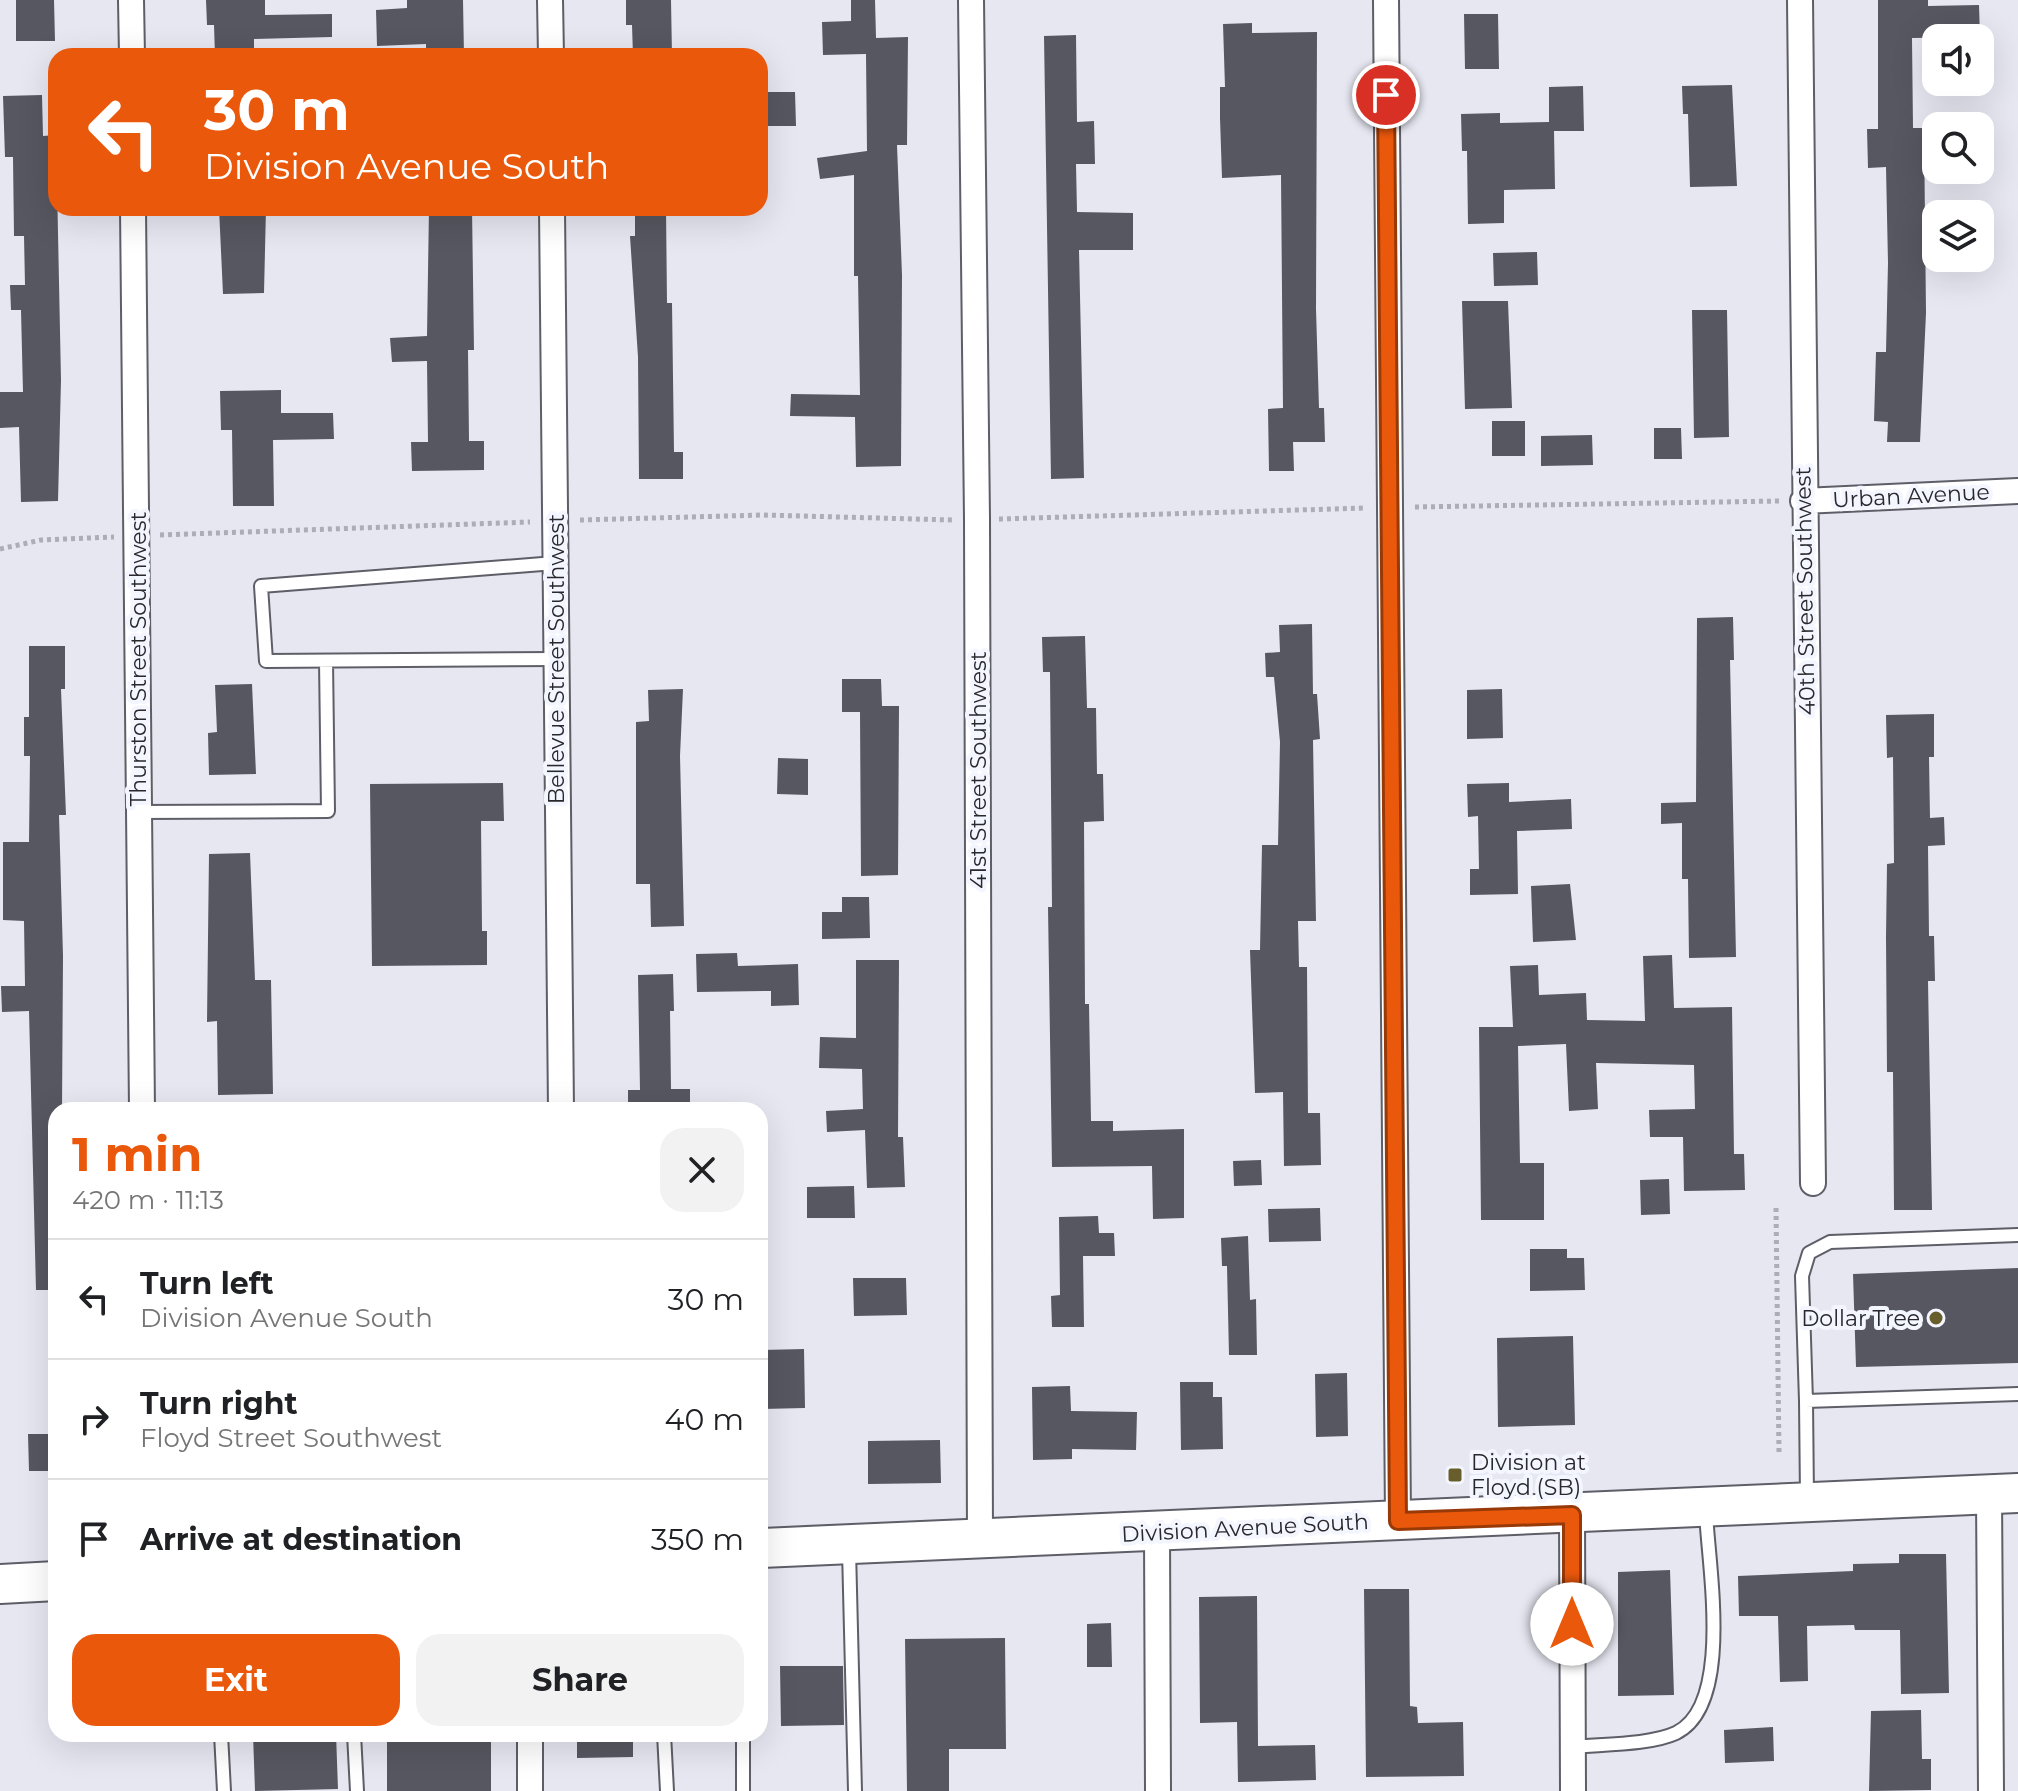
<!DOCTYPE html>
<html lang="en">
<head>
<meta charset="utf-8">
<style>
	:root { --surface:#fff; --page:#f2f2f2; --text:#202124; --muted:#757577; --line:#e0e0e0; --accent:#ea580c }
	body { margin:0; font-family:Montserrat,sans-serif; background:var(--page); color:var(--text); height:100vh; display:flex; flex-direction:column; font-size:30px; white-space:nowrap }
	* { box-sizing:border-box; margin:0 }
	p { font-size:26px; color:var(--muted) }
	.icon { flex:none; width:44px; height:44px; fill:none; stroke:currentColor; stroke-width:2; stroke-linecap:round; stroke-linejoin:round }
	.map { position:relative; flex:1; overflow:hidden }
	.panel { position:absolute; left:48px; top:1102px; width:720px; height:640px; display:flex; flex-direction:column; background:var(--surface); border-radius:24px; box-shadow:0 8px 32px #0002 }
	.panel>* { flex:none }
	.banner { position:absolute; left:48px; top:48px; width:720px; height:168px; border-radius:24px; box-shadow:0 8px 32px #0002; background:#ea580c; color:#fff; overflow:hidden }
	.controls { position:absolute; left:1922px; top:24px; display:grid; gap:16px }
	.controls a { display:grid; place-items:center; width:72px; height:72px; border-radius:16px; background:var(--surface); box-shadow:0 8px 32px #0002; font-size:40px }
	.pin { position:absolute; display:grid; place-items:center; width:68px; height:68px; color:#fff; margin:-34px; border:4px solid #fff; border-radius:50%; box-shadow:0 2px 8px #0007 }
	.me { position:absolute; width:88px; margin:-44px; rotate:0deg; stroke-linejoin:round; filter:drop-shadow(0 0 6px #0008) }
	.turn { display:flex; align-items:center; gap:28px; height:168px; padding:0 24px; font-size:36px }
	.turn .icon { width:104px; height:104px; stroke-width:2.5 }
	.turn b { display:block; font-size:56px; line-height:68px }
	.round { display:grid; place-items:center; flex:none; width:84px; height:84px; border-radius:24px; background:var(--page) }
	.headline { display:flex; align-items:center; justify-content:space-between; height:136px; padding:0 24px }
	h1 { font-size:48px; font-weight:700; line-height:60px; color:var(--accent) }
	.primary-button { display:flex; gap:16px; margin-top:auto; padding:16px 24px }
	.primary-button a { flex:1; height:92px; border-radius:24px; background:var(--accent); color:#fff; font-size:32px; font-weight:700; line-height:92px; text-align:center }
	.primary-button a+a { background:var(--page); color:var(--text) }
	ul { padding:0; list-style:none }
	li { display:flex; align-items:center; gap:24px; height:120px; padding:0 24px; border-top:2px solid var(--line) }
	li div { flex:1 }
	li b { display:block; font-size:30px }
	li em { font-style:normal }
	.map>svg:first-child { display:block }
</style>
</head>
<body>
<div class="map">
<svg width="2018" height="1791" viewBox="0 0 2018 1791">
	<rect width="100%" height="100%" fill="#e6e7f1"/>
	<path fill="#565760" d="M 16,0 L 54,0 L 55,41 L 16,41 Z
		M 206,0 L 265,0 L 265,15 L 332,14 L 332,37 L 254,39 L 254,56 L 215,56 L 214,25 L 207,25 Z
		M 407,0 L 463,0 L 464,56 L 426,56 L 426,44 L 377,46 L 376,10 L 407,8 Z
		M 626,0 L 671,0 L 672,56 L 633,56 L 632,25 L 626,25 Z
		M 851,0 L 875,0 L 876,38 L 908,37 L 907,145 L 897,145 L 902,275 L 901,466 L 856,467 L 855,417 L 790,416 L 791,394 L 860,395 L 858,276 L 854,276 L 854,175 L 820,179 L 817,158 L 867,151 L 866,54 L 823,55 L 822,22 L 851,21 Z
		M 1878,0 L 1928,0 L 1928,6 L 1979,5 L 1980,37 L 1912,38 L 1913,128 L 1924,128 L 1926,313 L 1920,442 L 1887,442 L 1888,422 L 1874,421 L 1876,352 L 1886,352 L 1888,263 L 1886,167 L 1868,168 L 1867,129 L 1878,129 Z
		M 1464,14 L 1498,14 L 1499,69 L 1465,69 Z
		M 1252,23 L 1252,33 L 1317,32 L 1316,309 L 1319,408 L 1324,408 L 1325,442 L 1293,442 L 1294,471 L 1269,471 L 1268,409 L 1283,408 L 1281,175 L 1222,178 L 1220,118 L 1220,87 L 1225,87 L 1223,24 Z
		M 1076,35 L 1077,122 L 1094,121 L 1095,164 L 1076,164 L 1077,212 L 1133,213 L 1133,250 L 1079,250 L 1084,478 L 1051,479 L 1044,36 Z
		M 1732,85 L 1737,186 L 1690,187 L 1688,114 L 1683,114 L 1682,86 Z
		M 1583,86 L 1584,131 L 1554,131 L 1555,189 L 1504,190 L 1504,223 L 1468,224 L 1467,151 L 1462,151 L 1461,114 L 1500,113 L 1500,123 L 1549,122 L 1549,87 Z
		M 765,92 L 795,92 L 796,126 L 766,126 Z
		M 42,95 L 43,136 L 56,135 L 61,380 L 58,501 L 21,502 L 19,427 L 0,428 L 0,392 L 23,392 L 21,310 L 11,310 L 10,285 L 25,285 L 24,236 L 14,236 L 13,157 L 5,157 L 3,96 Z
		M 219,208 L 266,208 L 264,293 L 223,294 Z
		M 429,208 L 472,208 L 474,350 L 468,350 L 469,441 L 484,441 L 484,470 L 412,471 L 411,442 L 428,442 L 427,361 L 392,362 L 390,338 L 427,336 Z
		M 635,208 L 666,208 L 667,303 L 672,303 L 674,452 L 683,452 L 683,479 L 639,479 L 638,357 L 630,236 L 635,236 Z
		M 1537,252 L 1538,285 L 1494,286 L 1493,253 Z
		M 1462,301 L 1508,301 L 1512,408 L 1465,409 Z
		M 1692,310 L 1727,310 L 1729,437 L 1694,438 Z
		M 281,390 L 281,413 L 333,413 L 334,439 L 273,440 L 274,506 L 233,506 L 232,430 L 221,430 L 220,391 Z
		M 1492,421 L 1525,421 L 1525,456 L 1492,456 Z
		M 1654,428 L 1681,428 L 1682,459 L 1654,459 Z
		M 1592,435 L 1593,465 L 1541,466 L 1541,436 Z
		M 1733,617 L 1734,660 L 1730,660 L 1736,957 L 1689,958 L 1688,879 L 1682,879 L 1682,823 L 1661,824 L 1661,803 L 1696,802 L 1697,618 Z
		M 1312,624 L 1313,694 L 1317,694 L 1320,739 L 1313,740 L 1316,921 L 1298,921 L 1299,967 L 1307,967 L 1308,1113 L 1320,1113 L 1321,1165 L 1284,1166 L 1283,1092 L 1255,1093 L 1250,950 L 1260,950 L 1262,845 L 1278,845 L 1280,742 L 1274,677 L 1266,677 L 1265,653 L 1280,652 L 1279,625 Z
		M 1085,636 L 1087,708 L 1096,708 L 1097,774 L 1103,774 L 1104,821 L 1084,822 L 1085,1004 L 1089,1004 L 1091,1121 L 1113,1121 L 1113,1131 L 1184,1129 L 1184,1218 L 1153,1219 L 1152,1166 L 1052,1167 L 1048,907 L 1052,907 L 1050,672 L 1043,672 L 1042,637 Z
		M 29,646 L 65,646 L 65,689 L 61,689 L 66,815 L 59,815 L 63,956 L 62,1110 L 56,1110 L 56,1290 L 36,1290 L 29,1011 L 2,1012 L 1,986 L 25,986 L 24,921 L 3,920 L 3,842 L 29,842 L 30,756 L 24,756 L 24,717 L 29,717 Z
		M 842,679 L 881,679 L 882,706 L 899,706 L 898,875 L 861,876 L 860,712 L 842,712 Z
		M 252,684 L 256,774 L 209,775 L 208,733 L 217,732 L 215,685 Z
		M 683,689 L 680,756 L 684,926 L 651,927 L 650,884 L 636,884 L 636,722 L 649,721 L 648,690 Z
		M 1502,689 L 1503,738 L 1467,739 L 1467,690 Z
		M 1934,714 L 1934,757 L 1929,757 L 1930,818 L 1944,817 L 1945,845 L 1928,846 L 1929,936 L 1934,936 L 1935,981 L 1928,981 L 1932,1210 L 1894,1210 L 1893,1072 L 1887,1072 L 1886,937 L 1887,864 L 1894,863 L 1893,757 L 1887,758 L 1886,715 Z
		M 778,758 L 808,759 L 808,795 L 777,794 Z
		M 503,783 L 504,821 L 481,821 L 482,931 L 487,931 L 487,965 L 372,966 L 370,784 Z
		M 1509,783 L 1509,802 L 1571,799 L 1572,829 L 1517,831 L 1518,894 L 1470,895 L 1470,869 L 1479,869 L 1478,816 L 1468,817 L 1467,784 Z
		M 250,853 L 255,980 L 271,980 L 273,1094 L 218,1095 L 217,1021 L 207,1022 L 209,854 Z
		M 1570,884 L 1576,940 L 1533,942 L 1531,886 Z
		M 842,897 L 869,897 L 870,938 L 822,939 L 822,912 L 842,912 Z
		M 737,953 L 738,966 L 798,964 L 799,1005 L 771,1006 L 771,991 L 697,992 L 696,954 Z
		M 1672,955 L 1674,1008 L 1732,1007 L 1734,1154 L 1744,1154 L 1745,1190 L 1684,1191 L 1683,1137 L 1650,1137 L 1649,1110 L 1695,1109 L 1694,1065 L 1596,1063 L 1598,1109 L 1569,1111 L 1566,1044 L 1518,1046 L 1520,1163 L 1544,1163 L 1544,1220 L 1481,1220 L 1479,1027 L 1513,1027 L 1510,966 L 1538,965 L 1539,995 L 1586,993 L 1587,1020 L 1645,1021 L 1643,956 Z
		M 856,960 L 899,960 L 898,1137 L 903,1137 L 905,1187 L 867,1188 L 865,1130 L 827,1132 L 826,1111 L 863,1109 L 862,1069 L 819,1068 L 820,1037 L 856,1038 Z
		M 673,974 L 674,1011 L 670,1011 L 671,1089 L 690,1089 L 690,1110 L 628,1110 L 628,1090 L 640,1090 L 638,975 Z
		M 1261,1160 L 1262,1185 L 1234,1186 L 1233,1161 Z
		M 1669,1179 L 1670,1214 L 1641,1215 L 1640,1180 Z
		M 854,1186 L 855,1218 L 807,1218 L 807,1187 Z
		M 1320,1208 L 1321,1241 L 1269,1242 L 1268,1209 Z
		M 1098,1216 L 1099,1233 L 1114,1233 L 1115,1256 L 1083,1256 L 1084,1327 L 1052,1327 L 1051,1296 L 1060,1295 L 1059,1217 Z
		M 1248,1236 L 1250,1300 L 1256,1299 L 1257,1355 L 1229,1355 L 1227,1266 L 1222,1266 L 1221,1238 Z
		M 1530,1249 L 1567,1249 L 1567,1258 L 1584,1258 L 1585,1290 L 1530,1291 Z
		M 2018,1268 L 2018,1363 L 1856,1367 L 1853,1274 Z
		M 853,1278 L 906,1278 L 907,1315 L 854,1316 Z
		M 1573,1336 L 1575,1425 L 1498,1427 L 1497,1338 Z
		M 804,1349 L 805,1408 L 760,1409 L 760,1350 Z
		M 1347,1373 L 1348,1436 L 1316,1437 L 1315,1374 Z
		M 1180,1382 L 1213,1382 L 1213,1397 L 1222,1397 L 1223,1449 L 1181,1450 Z
		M 1070,1386 L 1071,1411 L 1137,1412 L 1136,1450 L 1072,1449 L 1072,1459 L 1033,1460 L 1032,1387 Z
		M 28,1434 L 56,1434 L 56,1471 L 29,1471 Z
		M 940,1440 L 941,1483 L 868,1484 L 868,1441 Z
		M 1899,1554 L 1946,1554 L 1949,1693 L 1901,1694 L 1900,1630 L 1855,1630 L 1854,1625 L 1807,1626 L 1808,1681 L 1780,1682 L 1778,1616 L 1739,1616 L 1738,1576 L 1853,1571 L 1853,1564 L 1899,1563 Z
		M 1670,1570 L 1674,1695 L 1618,1696 L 1618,1572 Z
		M 1364,1589 L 1409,1589 L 1410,1706 L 1417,1707 L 1418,1723 L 1463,1722 L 1464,1776 L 1366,1777 Z
		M 1257,1596 L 1258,1746 L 1315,1745 L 1316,1780 L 1238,1782 L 1237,1722 L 1200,1723 L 1199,1597 Z
		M 1111,1623 L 1112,1667 L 1087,1667 L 1087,1624 Z
		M 1005,1638 L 1006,1749 L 949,1749 L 949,1791 L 907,1791 L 905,1639 Z
		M 780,1666 L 843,1666 L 844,1725 L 781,1726 Z
		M 1921,1710 L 1922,1759 L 1931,1759 L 1931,1790 L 1869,1791 L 1871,1711 Z
		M 1773,1727 L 1774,1761 L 1725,1763 L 1724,1730 Z
		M 253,1734 L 336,1734 L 338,1789 L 255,1791 Z
		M 387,1734 L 491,1734 L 491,1791 L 387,1791 Z
		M 577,1734 L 633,1734 L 633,1757 L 577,1758 Z"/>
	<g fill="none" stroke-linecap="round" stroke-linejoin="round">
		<g stroke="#5d5e67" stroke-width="16">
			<path id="service" d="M 555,563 L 261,586 L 266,661 L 556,659
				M 138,812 L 328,811 L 326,661
				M 2018,1235 L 1830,1242 L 1809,1253 L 1802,1276 L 1806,1401 L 2018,1394
				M 1806,1401 L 1807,1498
				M 849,1550 L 855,1791
				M 221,1734 L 224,1791
				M 354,1734 L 357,1791
				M 664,1734 L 667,1791
				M 743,1734 L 743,1791
				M 1572,1747 C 1602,1744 1650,1745 1676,1733 C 1734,1705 1708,1565 1706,1512"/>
		</g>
		<g stroke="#5d5e67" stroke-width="28">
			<path id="minor" d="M 131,0 L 132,56
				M 550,0 L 551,56
				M 971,0 L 977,519 L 980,1540
				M 1386,0 L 1398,1521
				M 1800,0 L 1813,1183
				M 133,208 L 142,1110
				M 552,208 L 561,1110
				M 1803,501 L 2018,491
				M 1989,1494 L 1991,1791
				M 1572,1515 L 1573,1791
				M 1157,1532 L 1158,1791
				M 530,1734 L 530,1791"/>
		</g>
		<g stroke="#5d5e67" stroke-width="42">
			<path id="primary" d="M 760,1548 L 2018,1493
				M 0,1584 L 56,1581"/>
		</g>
		<path stroke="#acadb5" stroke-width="5" stroke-dasharray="4 4" stroke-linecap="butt" d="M 1415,507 L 1781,501
			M 999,519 L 1365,508
			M 580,520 L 763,515 L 953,520
			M 160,535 L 530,522
			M 0,549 L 41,540 L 114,537
			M 1776,1208 L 1779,1454"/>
		<use href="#service" stroke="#fff" stroke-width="12"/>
		<use href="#minor" stroke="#fff" stroke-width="24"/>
		<use href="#primary" stroke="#fff" stroke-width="38"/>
	</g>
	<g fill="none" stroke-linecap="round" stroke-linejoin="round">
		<g stroke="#983908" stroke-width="20">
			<path id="route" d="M 1386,95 L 1398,1521 L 1572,1515 L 1572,1624"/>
		</g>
		<use href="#route" stroke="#ea580c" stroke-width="14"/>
	</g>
	<g fill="#675e2b" stroke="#f3f5ff" stroke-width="3">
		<circle cx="1936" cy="1318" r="8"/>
		<rect x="1447" y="1467" width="16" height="16" rx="4"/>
	</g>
	<g text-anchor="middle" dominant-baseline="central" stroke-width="8" stroke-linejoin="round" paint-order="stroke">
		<g font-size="22" fill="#29292d" stroke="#f3f5ff">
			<text transform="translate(1911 496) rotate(-3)">Urban Avenue</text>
			<text transform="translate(1805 591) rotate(-91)">40th Street Southwest</text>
			<text transform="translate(138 659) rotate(-90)">Thurston Street Southwest</text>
			<text transform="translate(556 659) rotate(-90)">Bellevue Street Southwest</text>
			<text transform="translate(978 770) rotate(-90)">41st Street Southwest</text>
			<text transform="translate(1245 1528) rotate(-3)">Division Avenue South</text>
		</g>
		<g font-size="22" fill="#29292d" stroke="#f3f5ff" text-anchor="end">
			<text x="1920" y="1318">Dollar Tree</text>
			<text x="1471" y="1462" text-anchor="start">Division at<tspan x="1471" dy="25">Floyd (SB)</tspan></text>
		</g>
	</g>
</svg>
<div class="controls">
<a><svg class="icon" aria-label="sound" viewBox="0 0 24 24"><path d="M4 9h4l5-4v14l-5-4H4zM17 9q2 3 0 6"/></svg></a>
<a><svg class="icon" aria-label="search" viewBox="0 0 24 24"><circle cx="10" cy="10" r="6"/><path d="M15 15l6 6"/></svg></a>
<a><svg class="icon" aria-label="layers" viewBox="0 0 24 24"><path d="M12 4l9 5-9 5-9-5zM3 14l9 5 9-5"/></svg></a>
</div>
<div class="pin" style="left:1386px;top:95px;background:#d93025"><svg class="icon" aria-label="arrive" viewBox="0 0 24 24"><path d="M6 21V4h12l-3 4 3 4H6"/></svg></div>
<svg class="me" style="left:1572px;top:1624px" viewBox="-20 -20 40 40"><circle r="19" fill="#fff"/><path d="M0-13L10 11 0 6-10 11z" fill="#ea580c"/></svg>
<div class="banner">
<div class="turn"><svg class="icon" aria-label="left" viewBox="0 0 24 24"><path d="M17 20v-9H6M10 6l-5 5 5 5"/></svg><div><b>30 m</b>Division Avenue South</div></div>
</div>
<section class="panel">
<div class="headline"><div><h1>1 min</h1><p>420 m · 11:13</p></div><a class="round"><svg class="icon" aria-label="close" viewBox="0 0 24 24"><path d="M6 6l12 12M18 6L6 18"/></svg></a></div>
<ul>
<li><svg class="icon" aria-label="left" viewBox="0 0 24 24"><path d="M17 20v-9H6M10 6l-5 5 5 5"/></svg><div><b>Turn left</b><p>Division Avenue South</p></div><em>30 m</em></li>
<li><svg class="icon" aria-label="right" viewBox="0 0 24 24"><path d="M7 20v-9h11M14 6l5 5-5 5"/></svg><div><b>Turn right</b><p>Floyd Street Southwest</p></div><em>40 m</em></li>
<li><svg class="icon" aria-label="arrive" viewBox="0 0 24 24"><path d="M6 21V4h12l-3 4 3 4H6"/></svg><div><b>Arrive at destination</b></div><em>350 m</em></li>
</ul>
<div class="primary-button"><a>Exit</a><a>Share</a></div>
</section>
</div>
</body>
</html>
